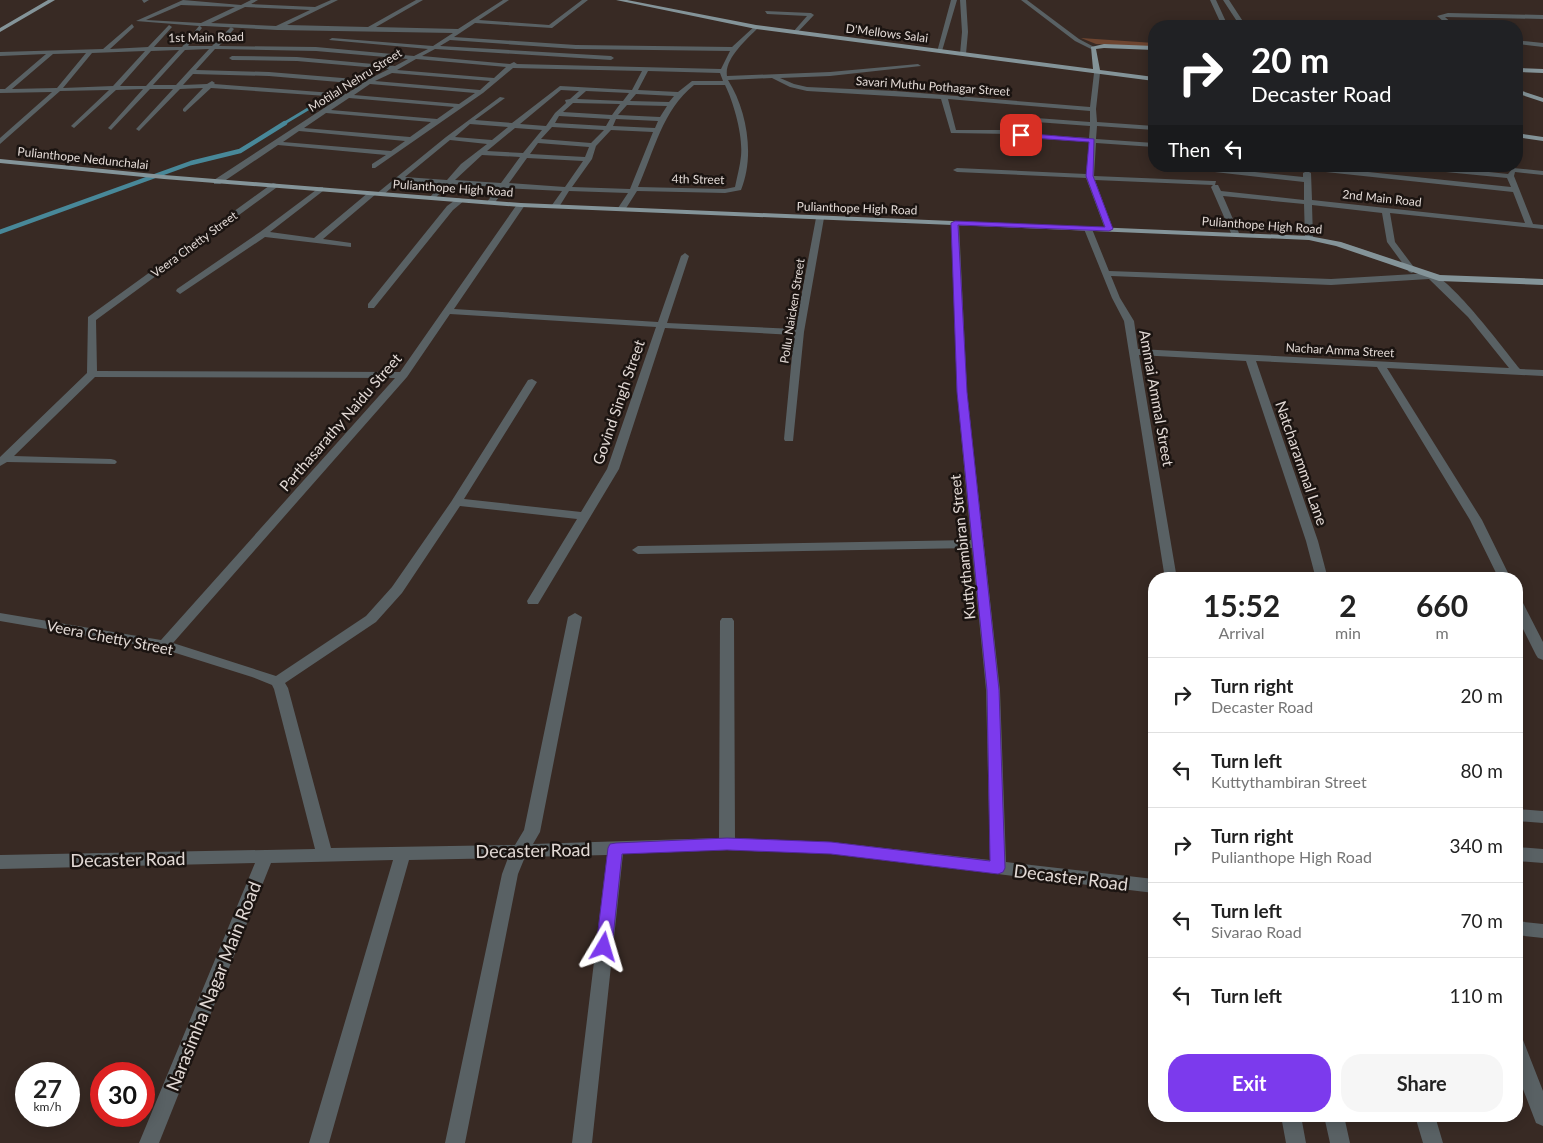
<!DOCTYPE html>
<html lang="en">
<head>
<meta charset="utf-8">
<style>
	:root { --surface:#fff; --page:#f6f6f6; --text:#222; --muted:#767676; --line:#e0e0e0; --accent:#7c3aed }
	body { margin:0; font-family:Lato,sans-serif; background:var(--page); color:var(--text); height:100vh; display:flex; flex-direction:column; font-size:19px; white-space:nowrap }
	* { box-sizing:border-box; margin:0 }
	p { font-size:16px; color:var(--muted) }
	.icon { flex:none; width:28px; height:28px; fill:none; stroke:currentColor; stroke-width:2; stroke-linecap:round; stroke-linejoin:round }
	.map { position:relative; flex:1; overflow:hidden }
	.drawer { position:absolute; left:1148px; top:572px; width:375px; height:550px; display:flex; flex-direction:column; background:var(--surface); border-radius:20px; box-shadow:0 2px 12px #0003 }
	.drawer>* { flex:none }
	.hud { position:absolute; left:1148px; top:20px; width:375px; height:152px; border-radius:20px; box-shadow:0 2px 12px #0003; background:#202124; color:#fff; overflow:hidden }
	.speed { position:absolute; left:15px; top:1062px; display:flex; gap:10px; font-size:25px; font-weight:700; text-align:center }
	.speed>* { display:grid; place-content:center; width:65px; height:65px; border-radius:50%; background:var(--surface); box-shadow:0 2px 12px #0003; line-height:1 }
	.speed small { font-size:12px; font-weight:400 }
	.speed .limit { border:8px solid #d22; background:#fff; color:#111 }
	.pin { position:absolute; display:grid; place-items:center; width:42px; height:42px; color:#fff; margin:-21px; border-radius:10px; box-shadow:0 2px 8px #0006 }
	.me { position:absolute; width:55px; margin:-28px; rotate:7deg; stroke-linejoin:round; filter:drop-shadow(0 0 4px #0008) }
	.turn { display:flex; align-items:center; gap:18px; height:105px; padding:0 20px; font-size:22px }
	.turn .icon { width:65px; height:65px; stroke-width:2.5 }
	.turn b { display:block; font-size:35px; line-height:42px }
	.then { display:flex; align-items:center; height:48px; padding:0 20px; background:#0003; gap:10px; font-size:19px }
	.eta { display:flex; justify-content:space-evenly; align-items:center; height:85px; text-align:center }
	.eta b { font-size:30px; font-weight:700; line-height:35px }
	.button { display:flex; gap:10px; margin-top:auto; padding:10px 20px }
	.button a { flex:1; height:58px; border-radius:20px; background:var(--accent); color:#fff; font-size:20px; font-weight:700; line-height:58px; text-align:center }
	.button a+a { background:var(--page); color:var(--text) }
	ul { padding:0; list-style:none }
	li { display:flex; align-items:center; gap:15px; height:75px; padding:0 20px; border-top:1px solid var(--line) }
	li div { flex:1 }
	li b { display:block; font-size:19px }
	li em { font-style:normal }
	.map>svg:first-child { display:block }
</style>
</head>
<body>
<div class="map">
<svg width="1543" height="1143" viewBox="0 0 1543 1143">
	<rect width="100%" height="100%" fill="#382a24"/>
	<path fill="#6e4530" d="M 1081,38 L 1154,43 L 1154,47 L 1096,44 Z"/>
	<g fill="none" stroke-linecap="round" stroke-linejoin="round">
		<path stroke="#488899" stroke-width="3" d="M 283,124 L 313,106"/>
		<path stroke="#488899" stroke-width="4.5" d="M 0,232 L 191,163 L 240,151 L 285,123"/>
		<path fill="#596164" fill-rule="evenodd" d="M 142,0 L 149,0 L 144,3 Z
			M 183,0 L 241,5 L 251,0 L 258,0 L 251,4 L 315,7 L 331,0 L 338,0 L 287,25 L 368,27 L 416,0 L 423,0 L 376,27 L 458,29 L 503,0 L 509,0 L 479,20 L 549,25 L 582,0 L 588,0 L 552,28 L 475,23 L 454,37 L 576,45 L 732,47 L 756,25 L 758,28 C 747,39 724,59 727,76 L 830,72 L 918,64 L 921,66 L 830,76 L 780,78 L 794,84 L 807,87 L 895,91 L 1090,107 L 1094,73 L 1097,71 L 1100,73 L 1096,109 L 1097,122 L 1154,126 L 1154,130 L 1097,126 L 1096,139 L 1154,143 L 1154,147 L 1096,143 L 1094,176 L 1213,181 L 1216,181 L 1215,185 L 1218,185 L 1221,191 L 1304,200 L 1304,182 L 1206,171 L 1202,169 L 1206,167 L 1303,177 L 1303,173 L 1307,171 L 1311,173 L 1312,200 L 1525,223 L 1513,192 L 1307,170 L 1303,168 L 1311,166 L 1511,187 L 1507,178 L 1405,168 L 1402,166 L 1431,166 L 1508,174 L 1513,168 L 1543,171 L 1543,175 L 1515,172 L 1514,176 L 1533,224 L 1543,225 L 1543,229 L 1390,213 L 1395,242 L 1416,270 L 1412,273 L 1409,272 L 1387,242 L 1382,213 L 1312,205 L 1313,238 L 1309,240 L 1305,238 L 1304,204 L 1223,196 L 1239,233 L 1235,235 L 1231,233 L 1211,187 L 1213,185 L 1095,180 L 1113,229 L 1109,231 L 1105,229 L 1086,178 L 957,172 L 953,170 L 957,168 L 1086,174 L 1089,142 L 1028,138 L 1011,134 L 951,133 L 941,99 L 807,91 L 790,87 L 772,78 L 728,80 C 747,110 755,156 741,190 L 725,193 L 637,191 L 625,210 L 622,210 L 618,208 L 628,193 L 569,191 L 559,207 L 556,207 L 552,205 L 562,191 L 505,188 L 494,204 L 491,204 L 487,202 L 498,187 L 450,184 L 433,200 L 429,198 L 442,184 L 399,181 L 382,196 L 376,194 L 323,239 L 351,243 L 351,247 L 265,237 L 180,294 L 176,291 L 177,289 L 260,232 L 320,187 L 323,187 L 323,191 L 270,232 L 314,238 L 369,192 L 376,194 L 446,137 L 500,97 L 505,98 L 475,120 L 512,123 L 560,86 L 632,90 L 642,71 L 513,68 L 483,93 L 375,168 L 372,168 L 372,164 L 386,155 L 278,145 L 220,184 L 214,184 L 214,180 L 341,97 L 211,88 L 185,112 L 183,111 L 183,109 L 203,88 L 180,89 L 139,131 L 136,129 L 137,128 L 173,89 L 150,89 L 111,130 L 108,128 L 109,127 L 143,89 L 116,90 L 74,128 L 71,126 L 72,125 L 109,90 L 60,91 L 0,144 L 0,138 L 52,92 L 0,93 L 0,89 L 5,89 L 46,54 L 0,56 L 0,52 L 103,49 L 132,24 L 134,27 L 110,49 L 148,47 L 169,25 L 172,27 L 154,47 L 182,47 L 199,26 L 136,21 ZM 181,5 L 235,7 L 201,23 L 146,20 ZM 245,7 L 310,10 L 276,26 L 211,23 ZM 200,26 L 205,26 L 277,30 L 453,33 L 433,46 L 332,38 L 329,40 L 428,49 L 414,56 L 316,47 L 219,46 L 234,29 L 231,27 L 212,46 L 188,46 L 202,28 ZM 450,40 L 576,49 L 730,51 L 721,69 L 517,64 L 514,62 L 510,64 L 422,56 L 435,49 L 611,60 L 614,58 L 611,56 L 440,46 ZM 209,49 L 176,85 L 153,85 L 185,50 ZM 215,49 L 316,51 L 408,59 L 395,66 L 297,57 L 232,56 L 229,58 L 232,60 L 297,61 L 389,69 L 367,80 L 269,72 L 196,70 ZM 179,50 L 146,86 L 120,86 L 151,51 ZM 145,51 L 113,86 L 63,88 L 92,53 ZM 86,53 L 57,88 L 12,89 L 53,54 ZM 416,59 L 506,67 L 494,78 L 397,70 ZM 648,71 L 720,73 L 723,81 L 692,81 L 678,92 L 638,90 ZM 392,73 L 490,81 L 480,90 L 375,81 ZM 193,74 L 269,76 L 362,84 L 346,94 L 214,84 L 215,83 L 212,81 L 207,84 L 183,85 ZM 370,84 L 475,93 L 459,104 L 354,95 ZM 694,85 L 725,85 C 734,103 743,136 741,156 C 740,166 737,177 735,187 L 725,189 L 638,187 C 655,149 662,111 694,85 ZM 561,90 L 579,91 L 570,99 L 565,100 L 566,103 L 555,113 L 546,126 L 520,124 ZM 586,91 L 629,93 L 623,101 L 577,99 ZM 636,94 L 674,96 L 669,102 L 630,101 ZM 349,98 L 454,107 L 437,119 L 331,110 ZM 948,99 L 1090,111 L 1090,122 L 1010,116 L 1007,118 L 1010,120 L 1090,126 L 1089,138 L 1028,134 L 1011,130 L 956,130 ZM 573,103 L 620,104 L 612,115 L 563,112 ZM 627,105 L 667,106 L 660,117 L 618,115 ZM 326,113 L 431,122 L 410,137 L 304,128 ZM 559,116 L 610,119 L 606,126 L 555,123 ZM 616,119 L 658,121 L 655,128 L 613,126 ZM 470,124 L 508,127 L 492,140 L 455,137 ZM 552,127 L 604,130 L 591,143 L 541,139 ZM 515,128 L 542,130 L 523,153 L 487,151 ZM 611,130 L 653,132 L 630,189 L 572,187 L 592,159 L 596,146 ZM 299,131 L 405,141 L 391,151 L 283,142 ZM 450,140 L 487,144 L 461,164 L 447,180 L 405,177 ZM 538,143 L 589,147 L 585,157 L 530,154 ZM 482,155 L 520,157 L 501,183 L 455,180 ZM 527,158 L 583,161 L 565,187 L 509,183 Z
			M 951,0 L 957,0 L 942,51 L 937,52 Z
			M 960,0 L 966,0 L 968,32 L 966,54 L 963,56 L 960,54 L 962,32 Z
			M 1021,0 L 1027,0 L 1079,39 L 1096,48 L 1091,49 L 1075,41 Z
			M 1210,0 L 1216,0 L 1228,26 L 1222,26 Z
			M 1223,0 L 1229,0 L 1246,26 L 1240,26 Z
			M 765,11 L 811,13 L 814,15 L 796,34 L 793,32 L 807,16 L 767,14 Z
			M 1448,13 L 1543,15 L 1543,19 L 1445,17 L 1455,26 L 1449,26 L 1437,16 Z
			M 1516,37 L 1523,41 L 1543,43 L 1543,47 L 1519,44 L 1516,42 Z
			M 273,183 L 280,185 L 96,320 L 97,371 L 400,372 L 518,203 L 521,203 L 525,205 L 454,309 L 658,322 L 681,256 L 685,253 L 689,256 L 667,323 L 795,329 L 816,218 L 820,216 L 824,218 L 804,332 L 793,441 L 785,441 L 784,439 L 794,335 L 665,328 L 619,469 L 538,604 L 528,604 L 527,601 L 577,519 L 460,506 L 402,593 L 376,622 L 285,683 L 288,688 L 331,848 L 515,845 L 524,830 L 568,617 L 575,613 L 582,617 L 540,832 L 533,844 L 719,838 L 720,621 L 722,618 L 732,618 L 734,621 L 735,838 L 831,842 L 990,860 L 986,690 L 972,548 L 638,554 L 632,550 L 638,546 L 971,540 L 957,392 L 951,223 L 955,221 L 959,223 L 967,392 L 1000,690 L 1006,862 L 1154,879 L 1154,893 L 831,854 L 727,850 L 623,854 L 592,1143 L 572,1143 L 607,855 L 525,857 L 518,874 L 465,1143 L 445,1143 L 502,874 L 508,858 L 409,860 L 329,1143 L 309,1143 L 393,860 L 271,863 L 159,1143 L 139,1143 L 255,863 L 0,869 L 0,855 L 315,849 L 274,689 L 272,685 L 252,677 L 163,649 L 0,621 L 0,613 L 161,640 L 395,378 L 95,377 L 14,456 L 111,459 L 115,460 L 117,462 L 115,464 L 7,462 L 0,466 L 0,457 L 87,373 L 88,317 ZM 450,314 L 656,327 L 607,469 L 581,512 L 464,499 L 537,382 L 532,379 L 528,380 L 451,502 L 392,587 L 366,616 L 276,676 L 173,643 L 407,377 Z
			M 458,198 L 465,200 L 453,210 L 374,308 L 368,308 L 368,304 L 447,206 Z
			M 1085,227 L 1092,229 L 1109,271 L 1331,279 L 1431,273 C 1453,281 1503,348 1520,369 L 1543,370 L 1543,376 L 1387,368 L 1482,520 L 1511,579 L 1499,579 L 1470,520 L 1377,367 L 1256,361 L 1318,541 L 1328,579 L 1316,579 L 1306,541 L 1246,361 L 1139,355 L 1177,579 L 1165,579 L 1124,321 L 1112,298 L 1084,229 ZM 1111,276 L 1331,285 L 1429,279 L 1468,317 L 1509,368 L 1138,349 L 1134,321 L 1120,298 Z
			M 1516,597 L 1522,601 L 1543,642 L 1543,660 L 1538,658 L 1536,655 L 1516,615 Z
			M 1516,809 L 1543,811 L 1543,823 L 1516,821 Z
			M 1516,847 L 1543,849 L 1543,863 L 1516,861 Z
			M 1516,921 L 1543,924 L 1543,938 L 1516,935 Z
			M 1516,1037 L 1523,1040 L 1543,1091 L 1543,1126 L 1536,1123 L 1516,1071 Z
			M 1281,1116 L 1301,1116 L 1306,1143 L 1286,1143 Z
			M 1324,1116 L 1344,1116 L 1350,1143 L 1330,1143 Z
			M 1415,1116 L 1435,1116 L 1443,1143 L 1423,1143 Z"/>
		<path fill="#849499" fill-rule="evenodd" d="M 48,0 L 55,0 L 0,32 L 0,28 Z
			M 616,0 L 627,0 L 756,25 L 1093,69 L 1091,47 L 1104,44 L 1154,46 L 1154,50 L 1104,48 L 1096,49 L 1100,70 L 1154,77 L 1154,81 L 756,29 Z
			M 1516,68 L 1543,69 L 1543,73 L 1516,72 Z
			M 1516,89 L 1543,98 L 1543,102 L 1516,93 Z
			M 1516,133 L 1543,137 L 1543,141 L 1516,137 Z
			M 0,159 L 164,175 L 521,203 L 1309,236 L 1341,242 L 1440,275 L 1543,279 L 1543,285 L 1439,281 L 1336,246 L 1309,240 L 521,207 L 164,179 L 0,163 Z"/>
	</g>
	<path fill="#7c3aed" stroke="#51269a" d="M 1021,133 L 1094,139 L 1093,176 L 1113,229 L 1109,231 L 958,225 L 967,392 L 999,690 L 1005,868 L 1003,872 L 998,874 L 831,854 L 727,850 L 622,854 L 612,947 L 610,951 L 604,954 L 599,951 L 596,947 L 608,848 L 610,844 L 616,843 L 727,838 L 831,842 L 990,861 L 987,690 L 957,392 L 951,223 L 955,221 L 1105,227 L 1086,176 L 1089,142 L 1019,137 L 1018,135 Z"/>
	<g text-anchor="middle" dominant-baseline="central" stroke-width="5" stroke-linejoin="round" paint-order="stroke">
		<g font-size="12" fill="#e2d9d5" stroke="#1b1411">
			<text transform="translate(887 33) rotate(7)">D'Mellows Salai</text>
			<text transform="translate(206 37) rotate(-1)">1st Main Road</text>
			<text transform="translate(355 80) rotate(-32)">Motilal Nehru Street</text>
			<text transform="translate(933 86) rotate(4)">Savari Muthu Pothagar Street</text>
			<text transform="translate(83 158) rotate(6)">Pulianthope Nedunchalai</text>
			<text transform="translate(698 179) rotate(1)">4th Street</text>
			<text transform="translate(453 188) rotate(4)">Pulianthope High Road</text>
			<text transform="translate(1382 198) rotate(6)">2nd Main Road</text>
			<text transform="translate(857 208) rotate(2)">Pulianthope High Road</text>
			<text transform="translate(1262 225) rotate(4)">Pulianthope High Road</text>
			<text transform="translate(194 244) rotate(-36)">Veera Chetty Street</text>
			<text transform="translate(792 311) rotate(-81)">Pollu Naicken Street</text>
			<text transform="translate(1340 350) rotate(3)">Nachar Amma Street</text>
		</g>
		<g font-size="15" fill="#e2d9d5" stroke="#1b1411">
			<text transform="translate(1157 398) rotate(80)">Ammai Ammal Street</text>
			<text transform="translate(618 402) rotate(-71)">Govind Singh Street</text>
			<text transform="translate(340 422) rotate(-49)">Parthasarathy Naidu Street</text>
			<text transform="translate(1302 463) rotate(71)">Natcharammal Lane</text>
			<text transform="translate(962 547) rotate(-96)">Kuttythambiran Street</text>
			<text transform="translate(110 637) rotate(11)">Veera Chetty Street</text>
		</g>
		<g font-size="18" fill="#e2d9d5" stroke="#1b1411">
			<text transform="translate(533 850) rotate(-1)">Decaster Road</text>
			<text transform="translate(128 859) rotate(-1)">Decaster Road</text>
			<text transform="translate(1071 877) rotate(7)">Decaster Road</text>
			<text transform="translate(213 986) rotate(-68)">Narasimha Nagar Main Road</text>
		</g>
	</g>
</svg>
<div class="speed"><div>27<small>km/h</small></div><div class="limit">30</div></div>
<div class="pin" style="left:1021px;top:135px;background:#d93025"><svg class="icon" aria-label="arrive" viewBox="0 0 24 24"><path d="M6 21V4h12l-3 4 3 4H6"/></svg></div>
<svg class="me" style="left:604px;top:947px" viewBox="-20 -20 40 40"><path d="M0-17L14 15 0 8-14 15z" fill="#7c3aed" stroke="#fff" stroke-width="4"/></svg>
<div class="hud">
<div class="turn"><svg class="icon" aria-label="right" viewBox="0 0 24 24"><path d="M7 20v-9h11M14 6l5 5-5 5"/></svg><div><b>20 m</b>Decaster Road</div></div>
<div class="then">Then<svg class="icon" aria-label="left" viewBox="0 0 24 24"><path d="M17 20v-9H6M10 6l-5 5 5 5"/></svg></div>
</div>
<section class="drawer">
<div class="eta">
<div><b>15:52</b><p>Arrival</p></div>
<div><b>2</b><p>min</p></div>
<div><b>660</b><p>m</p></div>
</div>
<ul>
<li><svg class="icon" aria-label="right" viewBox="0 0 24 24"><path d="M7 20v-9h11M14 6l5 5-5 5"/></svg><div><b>Turn right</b><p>Decaster Road</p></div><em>20 m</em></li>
<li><svg class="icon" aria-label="left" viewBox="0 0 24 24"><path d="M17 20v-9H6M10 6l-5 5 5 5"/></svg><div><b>Turn left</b><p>Kuttythambiran Street</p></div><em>80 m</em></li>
<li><svg class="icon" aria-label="right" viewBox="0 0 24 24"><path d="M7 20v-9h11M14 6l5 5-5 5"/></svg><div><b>Turn right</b><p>Pulianthope High Road</p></div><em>340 m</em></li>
<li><svg class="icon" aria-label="left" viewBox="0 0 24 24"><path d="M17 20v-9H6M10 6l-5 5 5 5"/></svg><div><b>Turn left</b><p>Sivarao Road</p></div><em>70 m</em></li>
<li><svg class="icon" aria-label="left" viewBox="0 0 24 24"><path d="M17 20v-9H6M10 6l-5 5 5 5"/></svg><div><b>Turn left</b></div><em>110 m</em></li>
</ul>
<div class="button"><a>Exit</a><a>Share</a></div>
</section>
</div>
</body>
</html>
